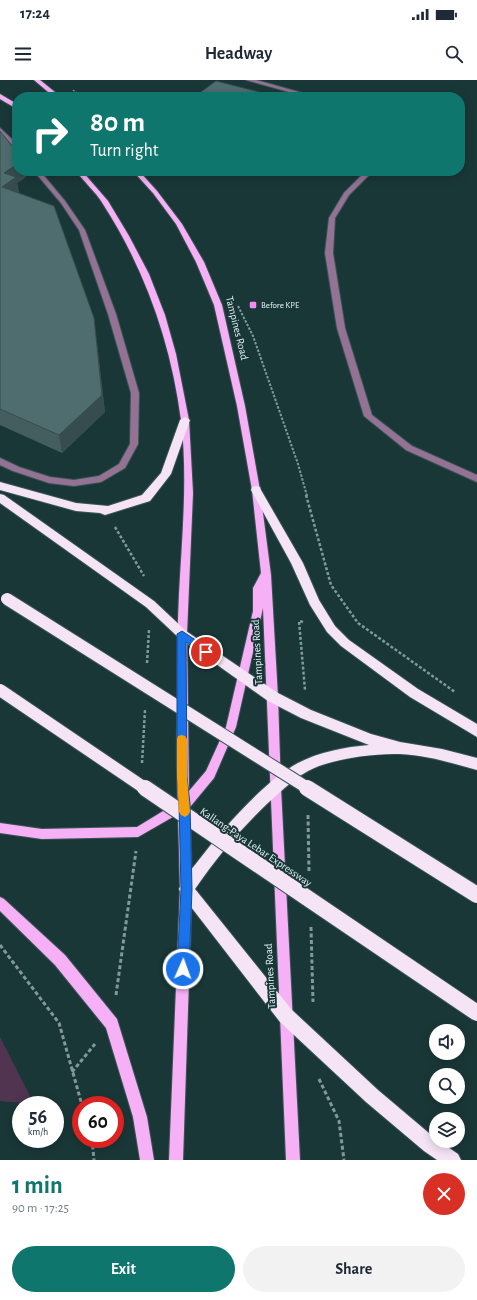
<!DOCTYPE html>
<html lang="en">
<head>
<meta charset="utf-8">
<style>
	:root { --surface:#fff; --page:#f2f2f3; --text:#1f2937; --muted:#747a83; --accent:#0f766e }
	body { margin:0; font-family:"Alegreya Sans",sans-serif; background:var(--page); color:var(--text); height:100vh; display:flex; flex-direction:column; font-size:15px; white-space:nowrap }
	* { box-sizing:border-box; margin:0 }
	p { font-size:13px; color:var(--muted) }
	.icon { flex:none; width:22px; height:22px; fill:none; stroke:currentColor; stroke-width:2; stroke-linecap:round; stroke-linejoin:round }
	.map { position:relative; height:1080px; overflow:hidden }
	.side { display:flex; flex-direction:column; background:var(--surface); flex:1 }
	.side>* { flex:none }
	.guide { position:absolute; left:12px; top:12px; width:453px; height:84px; border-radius:16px; box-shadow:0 2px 10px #0003; background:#0f766e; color:#fff; overflow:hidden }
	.tools { position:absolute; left:429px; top:944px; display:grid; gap:8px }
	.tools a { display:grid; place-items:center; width:36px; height:36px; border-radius:50%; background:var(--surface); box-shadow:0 2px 10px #0003; font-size:20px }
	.speed { position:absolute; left:12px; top:1016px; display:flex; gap:8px; font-size:20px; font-weight:700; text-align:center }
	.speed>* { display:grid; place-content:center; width:52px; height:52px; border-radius:50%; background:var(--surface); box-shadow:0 2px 10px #0003; line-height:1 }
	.speed small { font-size:10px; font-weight:400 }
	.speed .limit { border:6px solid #d22; background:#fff; color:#111 }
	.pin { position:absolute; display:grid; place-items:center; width:34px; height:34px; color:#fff; margin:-17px; border:2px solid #fff; border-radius:50%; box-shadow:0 1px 4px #0007 }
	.me { position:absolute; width:44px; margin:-22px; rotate:2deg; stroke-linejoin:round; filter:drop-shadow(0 0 3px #0008) }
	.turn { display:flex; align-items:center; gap:14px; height:84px; padding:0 12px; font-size:18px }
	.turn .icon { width:52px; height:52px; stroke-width:2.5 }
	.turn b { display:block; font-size:28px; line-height:34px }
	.round { display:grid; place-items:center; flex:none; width:42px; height:42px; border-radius:21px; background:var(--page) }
	.overview { display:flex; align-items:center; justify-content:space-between; height:68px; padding:0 12px }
	h1 { font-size:24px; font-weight:600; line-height:30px; color:var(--accent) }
	.button { display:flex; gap:8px; margin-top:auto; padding:8px 12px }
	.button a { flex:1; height:46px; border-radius:24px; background:var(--accent); color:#fff; font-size:16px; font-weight:600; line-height:46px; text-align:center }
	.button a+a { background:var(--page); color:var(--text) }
	.status { display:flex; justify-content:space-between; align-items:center; height:28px; padding:0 20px; background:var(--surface); direction:ltr }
	.status svg { height:11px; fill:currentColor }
	header { display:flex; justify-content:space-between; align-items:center; height:52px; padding:0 12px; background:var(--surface); font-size:18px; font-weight:600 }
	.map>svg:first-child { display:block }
</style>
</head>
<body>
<div class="status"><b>17:24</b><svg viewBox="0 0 49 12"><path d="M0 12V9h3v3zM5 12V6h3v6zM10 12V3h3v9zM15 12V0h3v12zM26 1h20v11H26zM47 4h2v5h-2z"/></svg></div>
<header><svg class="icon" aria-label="menu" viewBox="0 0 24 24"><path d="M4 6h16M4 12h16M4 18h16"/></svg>Headway<svg class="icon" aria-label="search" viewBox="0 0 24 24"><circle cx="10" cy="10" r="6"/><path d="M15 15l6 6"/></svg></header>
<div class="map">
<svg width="477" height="1080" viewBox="0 0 477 1080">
	<rect width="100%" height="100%" fill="#1a3738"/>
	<path fill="#503450" d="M 0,957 L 34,1024 L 0,1021 Z"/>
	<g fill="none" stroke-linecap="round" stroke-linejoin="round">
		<g stroke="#3a5556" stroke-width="2">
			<path id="minor" d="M 246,0 L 256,0 L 317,17 L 307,17 Z
				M 0,48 L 17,64 L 17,70 L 0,54 Z
				M 34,91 L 40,91 L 65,121 L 85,150 L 116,234 L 139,313 L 138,364 L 125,388 L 101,402 L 74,406 L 49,403 L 13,391 L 0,385 L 0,378 L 19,387 L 50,397 L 74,400 L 99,396 L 119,384 L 130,364 L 131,313 L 108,234 L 79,150 L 61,123 Z
				M 366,91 L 373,91 L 349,115 L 335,138 L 333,173 L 345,248 L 372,335 L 412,366 L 477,395 L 477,402 L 406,370 L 364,336 L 337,248 L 325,173 L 329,138 L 344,113 Z"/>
		</g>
		<g stroke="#3a5556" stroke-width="2">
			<path id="major" d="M 34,0 L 40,0 L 61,17 L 54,17 Z
				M 0,14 L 17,24 L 17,29 L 0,19 Z
				M 76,91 L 82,91 L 108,121 L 129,156 L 149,194 L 165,235 L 176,274 L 189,340 L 193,413 L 187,554 L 189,711 L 206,691 L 226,647 L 253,531 L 253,508 L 261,493 L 252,410 L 237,326 L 214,225 L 196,182 L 176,144 L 153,113 L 133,91 L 139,91 L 157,111 L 182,144 L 204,182 L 222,225 L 245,326 L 260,410 L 271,495 L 278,617 L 281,708 L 300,1080 L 286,1080 L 263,528 L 236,647 L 214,698 L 190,727 L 192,809 L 183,1080 L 169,1080 L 180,809 L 178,734 L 138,757 L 42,759 L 0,753 L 0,743 L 42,749 L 137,747 L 178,722 C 176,692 177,661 177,630 C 177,591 177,553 179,514 C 182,457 188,397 181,340 C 171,263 145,189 103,124 C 96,112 84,102 76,91 Z
				M 0,817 L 4,819 L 65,875 L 117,939 L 147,1037 L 154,1080 L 140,1080 L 133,1037 L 106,948 L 55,885 L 0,831 Z"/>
		</g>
		<g stroke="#3a5556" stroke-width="2">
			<path id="highway" d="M 185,337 L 190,340 L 171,394 L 150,421 L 105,435 L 100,433 L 76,431 L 0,410 L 0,402 L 76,423 L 108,426 L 142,415 L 161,393 L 180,340 Z
				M 256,406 L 260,407 L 261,410 L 303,483 L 319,520 L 335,546 L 349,560 L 418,609 L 477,644 L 477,657 L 410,617 L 341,566 L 327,552 L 310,525 L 291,483 L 251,410 L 252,407 Z
				M 0,414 L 4,415 L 154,521 L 186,551 L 278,613 L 311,630 L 371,654 L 400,662 L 442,669 L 477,678 L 477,690 C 452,683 426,675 400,674 C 374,673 330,679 308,691 C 297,697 288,705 279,713 C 247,741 219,774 195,809 L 292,930 L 378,1010 L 436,1059 L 436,1061 L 439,1061 L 458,1074 L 461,1080 L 437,1080 L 424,1071 L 366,1022 L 280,942 L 181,814 L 179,809 C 183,799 191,790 198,781 C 221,751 264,701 298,683 C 319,672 345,667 369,665 L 301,638 L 268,621 L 178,557 L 146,527 L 0,423 Z"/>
		</g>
		<path stroke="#82999a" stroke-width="1.5" stroke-dasharray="2 1.5" stroke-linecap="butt" d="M 73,10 L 82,17"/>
		<path stroke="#82999a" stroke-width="2" stroke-dasharray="2.5 1.5" stroke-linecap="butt" d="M 238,226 L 253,256 L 298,384 L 307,416"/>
		<path stroke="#82999a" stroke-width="2.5" stroke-dasharray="3 2" stroke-linecap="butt" d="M 306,415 L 331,505 L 358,543 L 455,612
			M 115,447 L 144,496
			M 303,542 L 299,541 L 305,610
			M 147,583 L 149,550
			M 142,683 L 145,630"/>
		<path stroke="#82999a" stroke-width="3" stroke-dasharray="4 2.5" stroke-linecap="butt" d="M 308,735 L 309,792
			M 311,847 L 313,922
			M 0,865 L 59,943 L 82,1025
			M 116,915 L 136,771
			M 72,992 L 95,964
			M 319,999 L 339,1041 L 344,1080
			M 92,1059 L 94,1080"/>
		<use href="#minor" fill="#937293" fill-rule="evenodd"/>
		<use href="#major" fill="#f6b0f5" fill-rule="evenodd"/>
		<use href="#highway" fill="#f5e4f5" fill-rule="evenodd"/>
		<g stroke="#3a5556" stroke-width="14" stroke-linecap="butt">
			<path id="highway-bridge-far1" d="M 7,519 L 309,709
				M 0,610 L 146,709"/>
		</g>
		<g stroke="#3a5556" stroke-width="18" stroke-linecap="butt">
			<path id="highway-bridge" d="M 145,708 L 477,933
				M 307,708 L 477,815"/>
		</g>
		<use href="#highway-bridge-far1" stroke="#f5e4f5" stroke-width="12"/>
		<use href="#highway-bridge" stroke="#f5e4f5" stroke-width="16"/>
	</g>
	<path fill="#445e5f" d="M 0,51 L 17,91 L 25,91 L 26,97 L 17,103 L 19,113 L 96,256 L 105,332 L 62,373 L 0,345 Z"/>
	<path fill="#374c4e" d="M 17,84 L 17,91 L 25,91 L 26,97 L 17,103 L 19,114 L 2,107 L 4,93 Z
		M 94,238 L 105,332 L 62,373 L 59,355 Z"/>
	<path fill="#4f6d6f" stroke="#374c4e" d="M 216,1 L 279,17 L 194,17 Z
		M 0,51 L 17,72 L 17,84 L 4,93 L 16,97 L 2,107 L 54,126 L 94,238 L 102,315 L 59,355 L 0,329 Z"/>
	<path fill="#1a73e8" stroke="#114b97" d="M 182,551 L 209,569 L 211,572 L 209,574 L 203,574 L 186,562 L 187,697 L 190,724 L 192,809 L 189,889 L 187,893 L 183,894 L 179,893 L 177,889 L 181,809 L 179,724 L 177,697 L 177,554 Z"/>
	<path fill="#f59e0b" d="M 182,655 L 185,656 L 187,659 L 187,697 L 190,732 L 188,735 L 185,737 L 181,735 L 179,732 L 177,697 L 177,659 L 178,656 Z"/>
	<rect fill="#f28af3" stroke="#1a3738" stroke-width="1.5" x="249" y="221" width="8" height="8" rx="2"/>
	<g text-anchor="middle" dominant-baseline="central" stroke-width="4" stroke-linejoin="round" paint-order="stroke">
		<g font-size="9" fill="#e4f4f5" stroke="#1a3738" text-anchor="start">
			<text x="261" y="225">Before KPE</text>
		</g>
		<g font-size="11" fill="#e4f4f5" stroke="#1a3738">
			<text transform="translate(237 248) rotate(76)">Tampines Road</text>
			<text transform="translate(257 572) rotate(-93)">Tampines Road</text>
			<text transform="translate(256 767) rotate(34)">Kallang-Paya Lebar Expressway</text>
			<text transform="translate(270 896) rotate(-93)">Tampines Road</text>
		</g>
	</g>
</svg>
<div class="tools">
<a><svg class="icon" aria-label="sound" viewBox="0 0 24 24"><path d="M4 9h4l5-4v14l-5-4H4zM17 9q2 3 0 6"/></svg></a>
<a><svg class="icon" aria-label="search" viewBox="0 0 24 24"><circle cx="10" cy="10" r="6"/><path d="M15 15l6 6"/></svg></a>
<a><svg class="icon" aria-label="layers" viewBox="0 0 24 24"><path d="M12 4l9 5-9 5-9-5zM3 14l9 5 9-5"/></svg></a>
</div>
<div class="speed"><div>56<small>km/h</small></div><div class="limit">60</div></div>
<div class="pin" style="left:206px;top:572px;background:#d93025"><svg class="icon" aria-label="arrive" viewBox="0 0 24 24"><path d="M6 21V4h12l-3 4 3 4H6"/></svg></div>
<svg class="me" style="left:183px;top:889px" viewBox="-20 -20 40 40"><circle r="17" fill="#1a73e8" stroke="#fff" stroke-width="3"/><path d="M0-11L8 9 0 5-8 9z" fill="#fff"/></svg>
<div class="guide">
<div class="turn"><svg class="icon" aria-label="right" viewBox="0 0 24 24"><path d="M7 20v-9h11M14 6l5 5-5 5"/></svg><div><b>80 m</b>Turn right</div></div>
</div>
</div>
<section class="side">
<div class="overview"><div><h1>1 min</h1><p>90 m · 17:25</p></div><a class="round" style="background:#d93025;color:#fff"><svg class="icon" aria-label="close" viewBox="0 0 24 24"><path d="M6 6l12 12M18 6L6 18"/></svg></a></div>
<div class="button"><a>Exit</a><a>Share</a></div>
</section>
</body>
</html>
